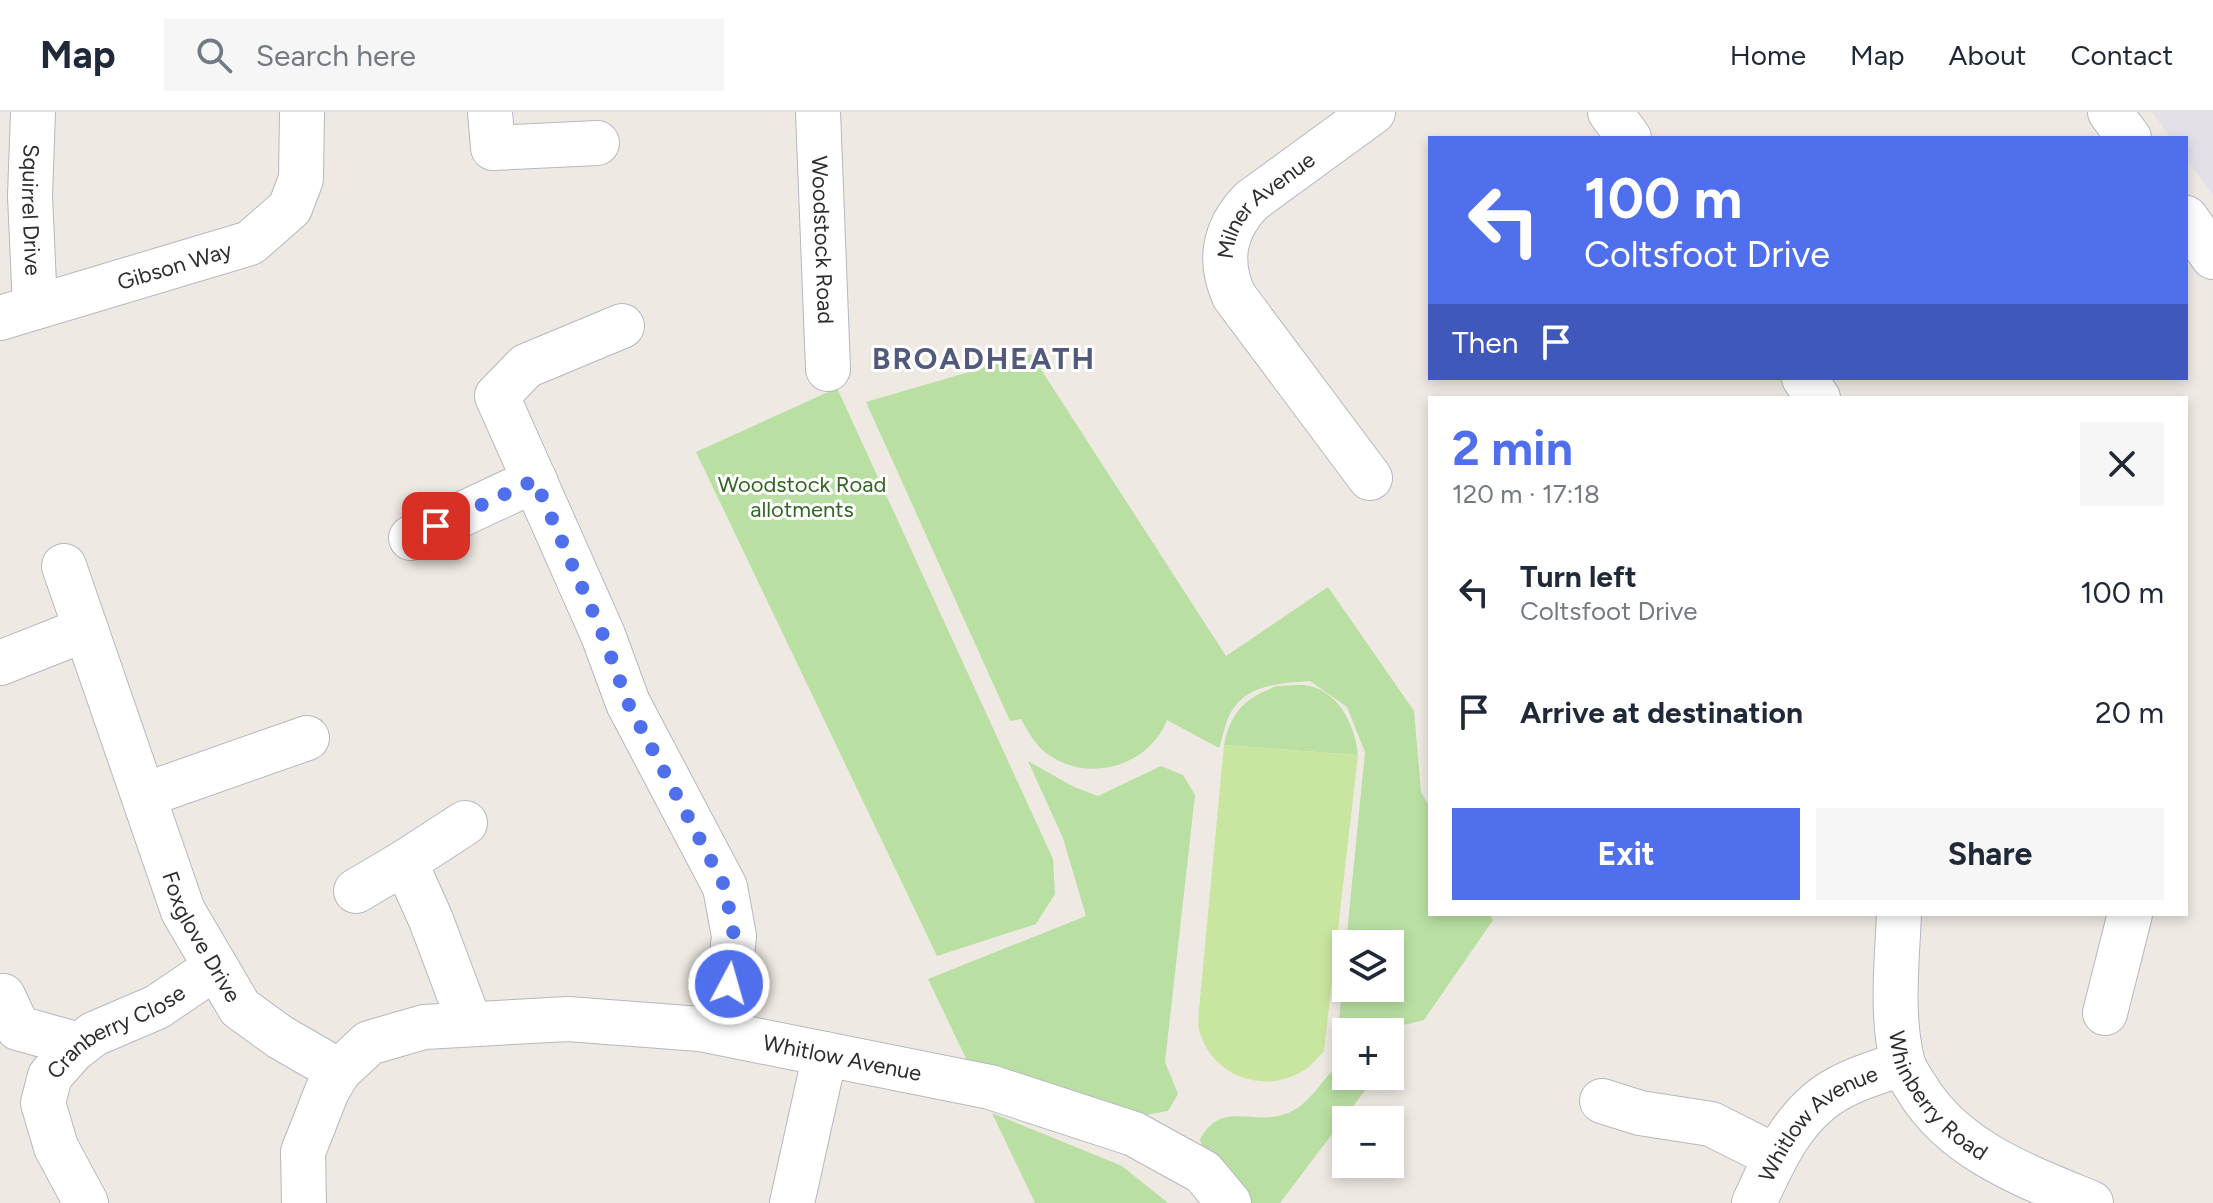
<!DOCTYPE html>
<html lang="en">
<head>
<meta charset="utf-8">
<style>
	:root { --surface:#fff; --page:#f6f6f7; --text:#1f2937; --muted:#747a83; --line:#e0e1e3; --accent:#506fec }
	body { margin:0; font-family:Figtree,sans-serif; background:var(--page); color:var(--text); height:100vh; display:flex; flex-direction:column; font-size:30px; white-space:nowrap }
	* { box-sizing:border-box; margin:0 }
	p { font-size:26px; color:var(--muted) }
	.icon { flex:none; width:44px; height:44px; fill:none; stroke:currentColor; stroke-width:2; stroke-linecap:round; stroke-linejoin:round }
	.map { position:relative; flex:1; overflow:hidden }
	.panel { position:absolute; left:1428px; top:284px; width:760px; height:520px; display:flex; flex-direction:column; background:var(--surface); border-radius:0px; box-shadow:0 4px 12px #0003 }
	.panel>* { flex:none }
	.top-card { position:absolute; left:1428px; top:24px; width:760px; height:244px; border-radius:0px; box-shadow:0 4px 12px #0003; background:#506fec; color:#fff; overflow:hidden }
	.fabs { position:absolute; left:1332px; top:818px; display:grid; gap:16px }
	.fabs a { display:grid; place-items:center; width:72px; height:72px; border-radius:0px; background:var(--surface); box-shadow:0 4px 12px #0003; font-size:40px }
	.pin { position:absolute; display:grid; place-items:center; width:68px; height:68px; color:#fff; margin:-34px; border-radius:16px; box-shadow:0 4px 12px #0006 }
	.me { position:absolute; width:88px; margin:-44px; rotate:6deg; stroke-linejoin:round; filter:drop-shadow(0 0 6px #0008) }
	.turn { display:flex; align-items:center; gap:28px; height:168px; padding:0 24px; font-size:36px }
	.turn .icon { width:104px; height:104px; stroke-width:2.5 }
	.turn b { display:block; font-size:56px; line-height:68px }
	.then { display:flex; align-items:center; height:76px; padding:0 24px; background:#0003; gap:16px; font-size:30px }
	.round { display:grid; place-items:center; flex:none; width:84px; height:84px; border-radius:0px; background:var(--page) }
	.head { display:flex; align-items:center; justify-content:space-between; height:136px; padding:0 24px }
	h1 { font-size:48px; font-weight:700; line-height:60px; color:var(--accent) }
	.primary-button { display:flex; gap:16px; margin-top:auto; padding:16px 24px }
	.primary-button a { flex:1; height:92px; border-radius:0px; background:var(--accent); color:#fff; font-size:32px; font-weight:700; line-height:92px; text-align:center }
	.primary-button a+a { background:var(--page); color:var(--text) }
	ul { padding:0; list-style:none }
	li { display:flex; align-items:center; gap:24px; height:120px; padding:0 24px }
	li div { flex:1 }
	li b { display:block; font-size:30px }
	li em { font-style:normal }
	header { display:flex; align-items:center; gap:48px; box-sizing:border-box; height:112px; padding:0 40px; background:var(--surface); border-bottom:2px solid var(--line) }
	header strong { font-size:38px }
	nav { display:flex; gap:44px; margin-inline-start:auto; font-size:28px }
	.search { width:560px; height:72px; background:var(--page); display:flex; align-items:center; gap:20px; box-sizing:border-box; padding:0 28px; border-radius:0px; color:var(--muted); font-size:30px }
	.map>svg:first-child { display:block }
</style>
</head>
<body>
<header>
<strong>Map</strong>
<div class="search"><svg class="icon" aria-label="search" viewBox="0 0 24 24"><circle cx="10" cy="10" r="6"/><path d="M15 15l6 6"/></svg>Search here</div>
<nav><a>Home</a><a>Map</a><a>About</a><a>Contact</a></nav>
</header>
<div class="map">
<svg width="2213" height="1091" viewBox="0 0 2213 1091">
	<rect width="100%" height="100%" fill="#eee9e2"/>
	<path fill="#e3e1e7" d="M 2152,0 L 2213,0 L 2213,83 L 2186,46 L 2186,26 L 2171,26 Z"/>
	<path fill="#b9dfa3" d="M 1031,242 L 1226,544 L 1328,475 L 1414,599 L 1421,680 L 1430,696 L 1430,802 L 1489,802 L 1493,808 L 1424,908 L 1376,920 L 1346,920 L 1346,928 L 1337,930 L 1346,836 L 1346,876 L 1390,876 L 1390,832 L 1346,832 L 1365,640 L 1347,595 L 1310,569 C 1282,571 1247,572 1231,600 C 1225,610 1223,625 1219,636 L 1167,608 C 1150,652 1093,671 1052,645 C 1037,636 1029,622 1021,607 L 1010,609 L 866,290 Z
		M 837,276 L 1053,747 L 1055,782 L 1036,812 L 937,844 L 696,340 Z
		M 1277,574 C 1287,574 1300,572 1310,574 C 1341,582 1355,615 1358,643 L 1224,633 C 1231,599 1245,586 1277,574 Z
		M 1028,649 L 1074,675 L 1098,684 L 1161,654 L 1183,663 L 1195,683 L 1165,950 L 1178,982 L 1168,999 L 1140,1004 L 972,959 L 928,867 L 1086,804 L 1063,726 Z
		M 1346,948 L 1346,964 L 1376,964 L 1280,1091 L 1246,1091 L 1205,1044 L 1200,1027 C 1222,988 1251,1014 1285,1002 C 1312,994 1323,961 1346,948 Z
		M 992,1001 L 1122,1054 L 1168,1091 L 1035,1091 Z"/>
	<path fill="#c9e6a0" d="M 1224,633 L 1358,643 L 1324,939 C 1317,946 1310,956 1301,960 C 1263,982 1213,964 1200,921 C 1197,914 1199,904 1199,897 Z"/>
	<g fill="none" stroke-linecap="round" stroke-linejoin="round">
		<g stroke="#b5b8c0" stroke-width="46">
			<g id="minor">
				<path id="s1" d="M 33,0 L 30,84 L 35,195"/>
				<path d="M 490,0 L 493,36 L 597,31"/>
				<path id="s2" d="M 818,0 L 828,257"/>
				<path d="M 1610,0 L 1629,26"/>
				<path d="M 2110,0 L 2129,26"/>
				<path d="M 2186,106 L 2213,145"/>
				<path id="s3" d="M 0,206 L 250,131 L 290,96 L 301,67 L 302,0"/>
				<path d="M 622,214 L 526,254 L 497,284 L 603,523 L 628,591 L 725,775 L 734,824 L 724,921"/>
				<path d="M 1804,266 L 1818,286"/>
				<path id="s4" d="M 1370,366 L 1234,184 C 1218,149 1224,117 1251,89 L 1373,0"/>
				<path d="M 411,426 L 535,368"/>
				<path id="s5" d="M 64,454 L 183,799 L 240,896 L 280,925 L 339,959"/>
				<path d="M 0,551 L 86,517"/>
				<path d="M 145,683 L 307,626"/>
				<path d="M 465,711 L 405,750 L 431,808 L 470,912"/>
				<path d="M 356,779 L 405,750"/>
				<path id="s6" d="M 1899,802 C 1897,850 1891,901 1902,948 C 1904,958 1911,967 1916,975 C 1954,1039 2026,1064 2091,1091"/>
				<path d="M 3,884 L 18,916 L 79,933"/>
				<path d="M 2105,901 L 2130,802"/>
				<path d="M 1602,989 L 1640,1001 L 1711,1012 L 1775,1044"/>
				<path id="s7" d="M 86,1091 L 56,1035 L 43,991 L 50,964 L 73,938 L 94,922 L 157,895 L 216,855"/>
				<path id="s8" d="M 304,1091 L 303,1040 L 327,979 L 339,959 L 369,931 L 424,915 L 568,907 L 700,917 L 990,975 L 1134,1022 L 1203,1060 L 1229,1091"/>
				<path d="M 792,1091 L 825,942"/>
				<path id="s9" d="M 1754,1091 C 1775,1045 1796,997 1843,974 C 1862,964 1883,959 1902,951"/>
			</g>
		</g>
		<use href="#minor" stroke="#fff" stroke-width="44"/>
	</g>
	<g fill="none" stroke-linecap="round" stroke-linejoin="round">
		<path stroke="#506fec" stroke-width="14" stroke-dasharray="0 25.2" d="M 436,414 L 535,368 L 603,523 L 628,591 L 725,775 L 734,824 L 729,872"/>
	</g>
	<g text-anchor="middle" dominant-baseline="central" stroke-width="6" stroke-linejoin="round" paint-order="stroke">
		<g font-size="22" fill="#2e2e2e" stroke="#fff">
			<text stroke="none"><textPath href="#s1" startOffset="98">Squirrel Drive</textPath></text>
			<text stroke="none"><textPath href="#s4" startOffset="336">Milner Avenue</textPath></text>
			<text stroke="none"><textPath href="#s2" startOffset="128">Woodstock Road</textPath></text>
			<text stroke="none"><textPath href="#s3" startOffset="182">Gibson Way</textPath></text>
			<text stroke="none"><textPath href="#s5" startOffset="396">Foxglove Drive</textPath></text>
			<text stroke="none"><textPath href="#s7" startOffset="218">Cranberry Close</textPath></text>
			<text stroke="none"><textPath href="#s8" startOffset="660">Whitlow Avenue</textPath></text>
			<text stroke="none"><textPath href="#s6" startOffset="196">Whinberry Road</textPath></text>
			<text stroke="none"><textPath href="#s9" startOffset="106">Whitlow Avenue</textPath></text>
		</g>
		<g font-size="22" fill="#316721" stroke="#fff">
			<text x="802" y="372">Woodstock Road<tspan x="802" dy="25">allotments</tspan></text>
		</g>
		<g font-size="30" font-weight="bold" letter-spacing="2" fill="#51597c" stroke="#fff">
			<text x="984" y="246">BROADHEATH</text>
		</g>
	</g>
</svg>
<div class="fabs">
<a><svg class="icon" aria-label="layers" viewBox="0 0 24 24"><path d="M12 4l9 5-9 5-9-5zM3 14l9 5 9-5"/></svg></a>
<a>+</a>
<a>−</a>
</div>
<div class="pin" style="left:436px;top:414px;background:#d93025"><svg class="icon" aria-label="arrive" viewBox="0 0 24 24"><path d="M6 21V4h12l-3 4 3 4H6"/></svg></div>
<svg class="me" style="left:729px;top:872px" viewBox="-20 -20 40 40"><circle r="17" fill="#506fec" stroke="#fff" stroke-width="3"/><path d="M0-11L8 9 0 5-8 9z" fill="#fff"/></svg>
<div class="top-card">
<div class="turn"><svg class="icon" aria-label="left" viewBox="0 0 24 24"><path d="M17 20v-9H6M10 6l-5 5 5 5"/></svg><div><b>100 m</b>Coltsfoot Drive</div></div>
<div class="then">Then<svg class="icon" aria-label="arrive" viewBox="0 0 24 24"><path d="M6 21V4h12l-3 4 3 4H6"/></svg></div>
</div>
<section class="panel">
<div class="head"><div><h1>2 min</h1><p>120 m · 17:18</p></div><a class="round"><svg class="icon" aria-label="close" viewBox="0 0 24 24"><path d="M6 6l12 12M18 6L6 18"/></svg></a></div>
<ul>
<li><svg class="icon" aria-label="left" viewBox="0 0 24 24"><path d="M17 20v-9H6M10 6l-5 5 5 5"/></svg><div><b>Turn left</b><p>Coltsfoot Drive</p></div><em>100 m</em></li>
<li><svg class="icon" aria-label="arrive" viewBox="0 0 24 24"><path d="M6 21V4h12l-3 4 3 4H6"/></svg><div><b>Arrive at destination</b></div><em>20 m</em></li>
</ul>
<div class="primary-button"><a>Exit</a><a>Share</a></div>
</section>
</div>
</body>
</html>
